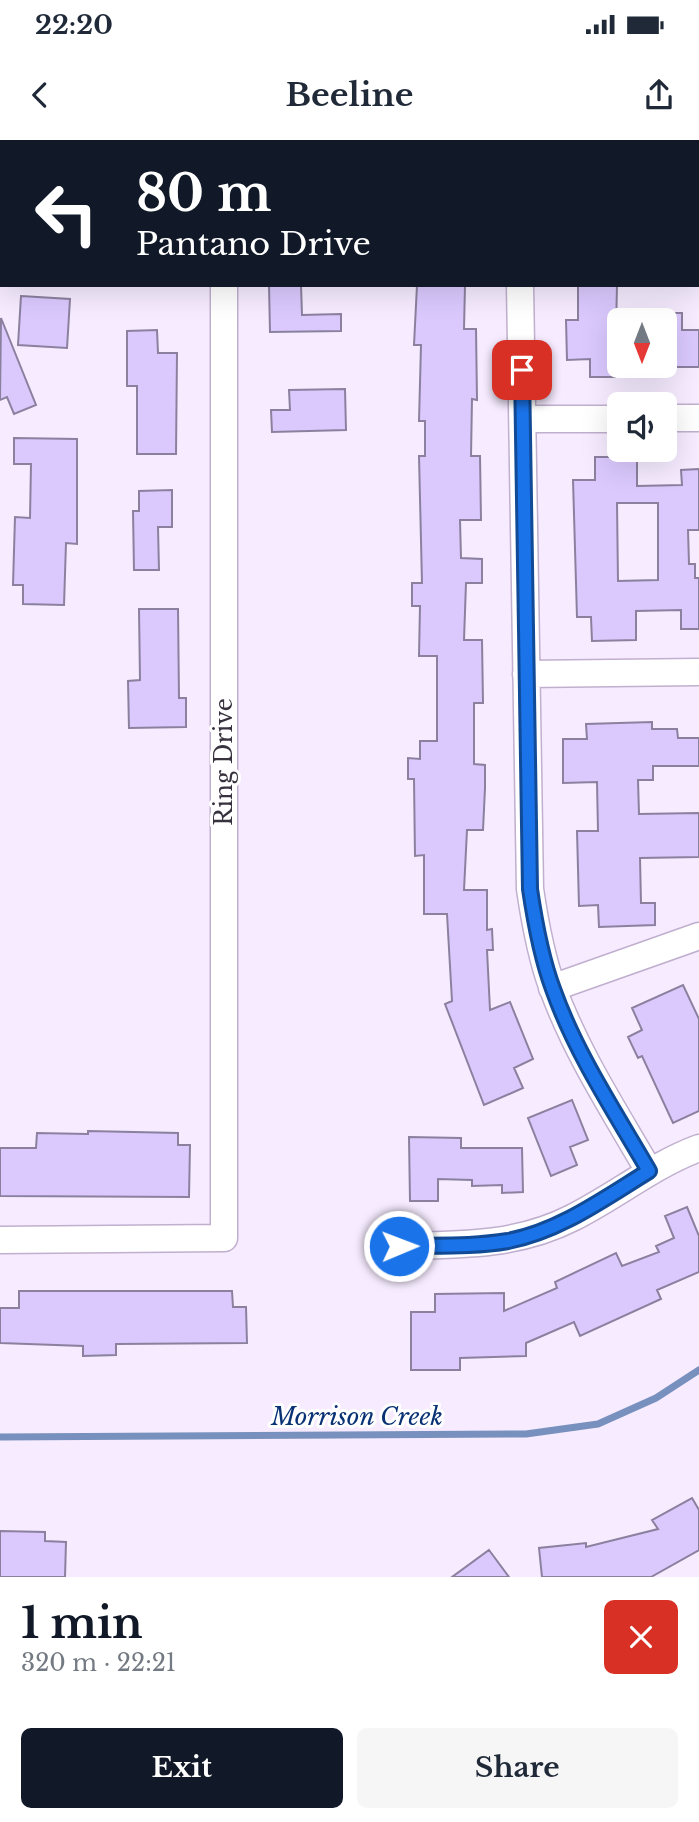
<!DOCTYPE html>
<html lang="en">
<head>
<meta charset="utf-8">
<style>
	:root { --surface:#fff; --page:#f6f6f7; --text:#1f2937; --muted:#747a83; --accent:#111827 }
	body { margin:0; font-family:"Libre Baskerville",serif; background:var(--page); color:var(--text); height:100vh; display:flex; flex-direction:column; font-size:26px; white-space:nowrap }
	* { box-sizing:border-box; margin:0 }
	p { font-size:23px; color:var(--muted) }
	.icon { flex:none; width:38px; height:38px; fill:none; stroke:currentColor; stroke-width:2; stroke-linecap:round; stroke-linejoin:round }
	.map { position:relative; height:1437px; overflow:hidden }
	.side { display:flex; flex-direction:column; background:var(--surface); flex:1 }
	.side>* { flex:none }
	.hud { position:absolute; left:0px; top:0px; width:700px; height:147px; box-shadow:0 7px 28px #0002; background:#111827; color:#fff; overflow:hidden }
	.needle { width:46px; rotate:180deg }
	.buttons { position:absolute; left:607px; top:168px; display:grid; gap:14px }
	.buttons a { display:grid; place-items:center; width:70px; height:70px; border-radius:10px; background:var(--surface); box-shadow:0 7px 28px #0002; font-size:35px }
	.pin { position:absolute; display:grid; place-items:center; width:60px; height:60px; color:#fff; margin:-30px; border-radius:14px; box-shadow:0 4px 10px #0006 }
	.me { position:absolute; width:77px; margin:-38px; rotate:89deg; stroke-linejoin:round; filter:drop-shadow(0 0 5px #0008) }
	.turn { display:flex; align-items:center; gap:24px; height:147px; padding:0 21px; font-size:32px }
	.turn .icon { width:91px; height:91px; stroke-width:2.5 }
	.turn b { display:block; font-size:49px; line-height:60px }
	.round { display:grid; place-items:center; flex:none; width:74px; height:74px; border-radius:10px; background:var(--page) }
	.overview { display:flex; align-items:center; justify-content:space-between; height:119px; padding:0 21px }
	h1 { font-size:42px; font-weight:700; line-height:52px; color:var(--accent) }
	.cta { display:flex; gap:14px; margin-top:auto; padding:14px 21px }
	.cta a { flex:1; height:80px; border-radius:10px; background:var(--accent); color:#fff; font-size:28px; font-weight:700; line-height:80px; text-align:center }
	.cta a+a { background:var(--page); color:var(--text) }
	.status { display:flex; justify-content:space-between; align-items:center; height:49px; padding:0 35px; background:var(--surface); direction:ltr }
	.status svg { height:19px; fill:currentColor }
	header { display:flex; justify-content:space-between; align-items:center; height:91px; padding:0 21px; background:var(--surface); font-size:32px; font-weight:700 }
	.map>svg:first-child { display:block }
</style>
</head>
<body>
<div class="status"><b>22:20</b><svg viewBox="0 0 49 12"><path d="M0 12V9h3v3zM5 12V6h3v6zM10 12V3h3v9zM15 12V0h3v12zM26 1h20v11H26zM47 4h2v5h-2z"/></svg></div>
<header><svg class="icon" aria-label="back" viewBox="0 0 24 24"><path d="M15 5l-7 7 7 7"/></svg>Beeline<svg class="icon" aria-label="share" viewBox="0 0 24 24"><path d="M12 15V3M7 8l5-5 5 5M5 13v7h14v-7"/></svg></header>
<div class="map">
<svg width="699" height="1437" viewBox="0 0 699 1437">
	<rect width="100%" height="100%" fill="#f6ebff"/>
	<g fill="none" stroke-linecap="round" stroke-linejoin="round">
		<path stroke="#7890bd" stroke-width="7" d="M 0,1297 L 526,1294 L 598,1284 L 656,1258 L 699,1230"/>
	</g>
	<path fill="#dbc9fe" stroke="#8b819f" stroke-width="2" fill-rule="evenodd" d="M 269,145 L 301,145 L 302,175 L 341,174 L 341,191 L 270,192 Z
		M 417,145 L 465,145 L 464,189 L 476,189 L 477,260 L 472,259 L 471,316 L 480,316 L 481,380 L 460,380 L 461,418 L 482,419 L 482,443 L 466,443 L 464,500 L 482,500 L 483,563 L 474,563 L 474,624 L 485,625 L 485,648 L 483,690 L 467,690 L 464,750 L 487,750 L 487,790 L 492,789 L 493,810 L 487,810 L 490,870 L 510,862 L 533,919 L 514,928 L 523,948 L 484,965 L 445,864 L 452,861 L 447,774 L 424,774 L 424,715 L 415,716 L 414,639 L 408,639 L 408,618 L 420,619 L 420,601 L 437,601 L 437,516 L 419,516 L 420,466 L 412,466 L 412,443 L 422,443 L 419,316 L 425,316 L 425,281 L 419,281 L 421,205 L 414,205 Z
		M 578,145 L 617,145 L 615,237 L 590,237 L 590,219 L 567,220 L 566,180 L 578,180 Z
		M 21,156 L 70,159 L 67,208 L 18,205 Z
		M 665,173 L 682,173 L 682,190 L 699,190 L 699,227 L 665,227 Z
		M 1,178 L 36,265 L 14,274 L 7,257 L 0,260 Z
		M 157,190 L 158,213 L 177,213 L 176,314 L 137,314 L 137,246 L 127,246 L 127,191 Z
		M 345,249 L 346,290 L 272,292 L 271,270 L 290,270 L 289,250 Z
		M 14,298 L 77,299 L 77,404 L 66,403 L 64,465 L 23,464 L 23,445 L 13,445 L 15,377 L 30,378 L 31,324 L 14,324 Z
		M 595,317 L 637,317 L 637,346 L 682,345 L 681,330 L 699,329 L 699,390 L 688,390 L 689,424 L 695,424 L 695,438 L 699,438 L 699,489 L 681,489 L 681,470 L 636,471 L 636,500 L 592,501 L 591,477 L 577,477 L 573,340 L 595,340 ZM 617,363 L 658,363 L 658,440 L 618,441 Z
		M 172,350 L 172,387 L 158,387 L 159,430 L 134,430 L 133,371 L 139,371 L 139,351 Z
		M 139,469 L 178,469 L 179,558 L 186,558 L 186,587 L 129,588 L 128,541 L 140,540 Z
		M 652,582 L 652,589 L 677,589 L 678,598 L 699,598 L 699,626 L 653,626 L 653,640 L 638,640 L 639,674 L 699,673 L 699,717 L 640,718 L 641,763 L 655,763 L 655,785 L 599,787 L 598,765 L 579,766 L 577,691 L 598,691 L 597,642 L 563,643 L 563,599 L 587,599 L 586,584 Z
		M 683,845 L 699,879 L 699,971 L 673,983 L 642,916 L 638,918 L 628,897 L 642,890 L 632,868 Z
		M 572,960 L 588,1000 L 570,1007 L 577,1025 L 551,1036 L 528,978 Z
		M 88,991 L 178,993 L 178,1005 L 190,1005 L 189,1057 L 0,1056 L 0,1008 L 36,1008 L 37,993 L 88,994 Z
		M 409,997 L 461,998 L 461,1008 L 522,1008 L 523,1052 L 502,1053 L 502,1045 L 472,1046 L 472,1040 L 438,1039 L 438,1061 L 410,1061 Z
		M 687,1067 L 699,1096 L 699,1132 L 657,1150 L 661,1159 L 580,1196 L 574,1182 L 526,1203 L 526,1216 L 460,1218 L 460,1230 L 411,1230 L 411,1172 L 435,1172 L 435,1154 L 504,1153 L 504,1171 L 557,1148 L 555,1142 L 616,1113 L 622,1126 L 659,1112 L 656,1106 L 674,1098 L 665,1076 Z
		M 19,1151 L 232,1151 L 233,1167 L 246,1167 L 247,1203 L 116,1204 L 116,1215 L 83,1216 L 83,1206 L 0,1203 L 0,1168 L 19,1168 Z
		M 692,1358 L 699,1370 L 699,1410 L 651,1437 L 542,1437 L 539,1408 L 586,1403 L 586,1407 L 658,1389 L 652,1380 Z
		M 0,1391 L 45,1392 L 45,1401 L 66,1402 L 65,1437 L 0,1437 Z
		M 489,1410 L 509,1437 L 452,1437 Z"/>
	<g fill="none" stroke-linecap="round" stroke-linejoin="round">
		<g stroke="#c0afce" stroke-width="29">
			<path id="minor" d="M 224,0 L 224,2
				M 520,0 L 520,2
				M 520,145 L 530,749 C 535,783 541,817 553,849 C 577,914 615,972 649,1031
				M 665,278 L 699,278
				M 523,279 L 620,279
				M 526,534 L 699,532
				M 552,848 L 699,796
				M 0,1100 L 224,1098 L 224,145
				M 399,1106 C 459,1105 517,1106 572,1078 C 616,1056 653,1025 699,1008"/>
		</g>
		<use href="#minor" stroke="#fff" stroke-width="26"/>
	</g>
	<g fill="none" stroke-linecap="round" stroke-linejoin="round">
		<g stroke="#114b97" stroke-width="18">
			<path id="route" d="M 399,1106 C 436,1105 472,1107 508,1101 C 560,1091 605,1058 649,1031 C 615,972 576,914 553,849 C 541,817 535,783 530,749 L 522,230"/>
		</g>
		<use href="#route" stroke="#1a73e8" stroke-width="12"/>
	</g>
	<g text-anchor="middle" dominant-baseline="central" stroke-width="6" stroke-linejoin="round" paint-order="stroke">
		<g font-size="23" fill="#38323e" stroke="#fff">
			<text transform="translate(224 622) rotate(-90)">Ring Drive</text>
		</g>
		<g font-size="24" font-style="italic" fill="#093275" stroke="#fff">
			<text x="357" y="1276">Morrison Creek</text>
		</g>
	</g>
</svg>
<div class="buttons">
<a><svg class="needle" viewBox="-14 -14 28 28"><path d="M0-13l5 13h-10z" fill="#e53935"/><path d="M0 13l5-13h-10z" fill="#747a83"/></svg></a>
<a><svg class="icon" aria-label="sound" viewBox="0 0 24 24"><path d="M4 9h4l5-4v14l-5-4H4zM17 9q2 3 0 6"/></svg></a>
</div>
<div class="pin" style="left:522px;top:230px;background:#d93025"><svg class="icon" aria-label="arrive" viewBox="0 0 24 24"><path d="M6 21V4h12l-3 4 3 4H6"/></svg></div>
<svg class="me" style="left:399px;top:1106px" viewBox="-20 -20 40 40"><circle r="17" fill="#1a73e8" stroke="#fff" stroke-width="3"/><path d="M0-11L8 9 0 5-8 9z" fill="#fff"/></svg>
<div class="hud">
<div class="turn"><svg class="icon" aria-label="left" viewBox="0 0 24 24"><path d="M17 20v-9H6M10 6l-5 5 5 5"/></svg><div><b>80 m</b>Pantano Drive</div></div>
</div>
</div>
<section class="side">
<div class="overview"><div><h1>1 min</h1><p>320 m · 22:21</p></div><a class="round" style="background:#d93025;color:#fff"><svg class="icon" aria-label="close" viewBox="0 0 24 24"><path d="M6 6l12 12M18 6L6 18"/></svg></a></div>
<div class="cta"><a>Exit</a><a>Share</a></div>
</section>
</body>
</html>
